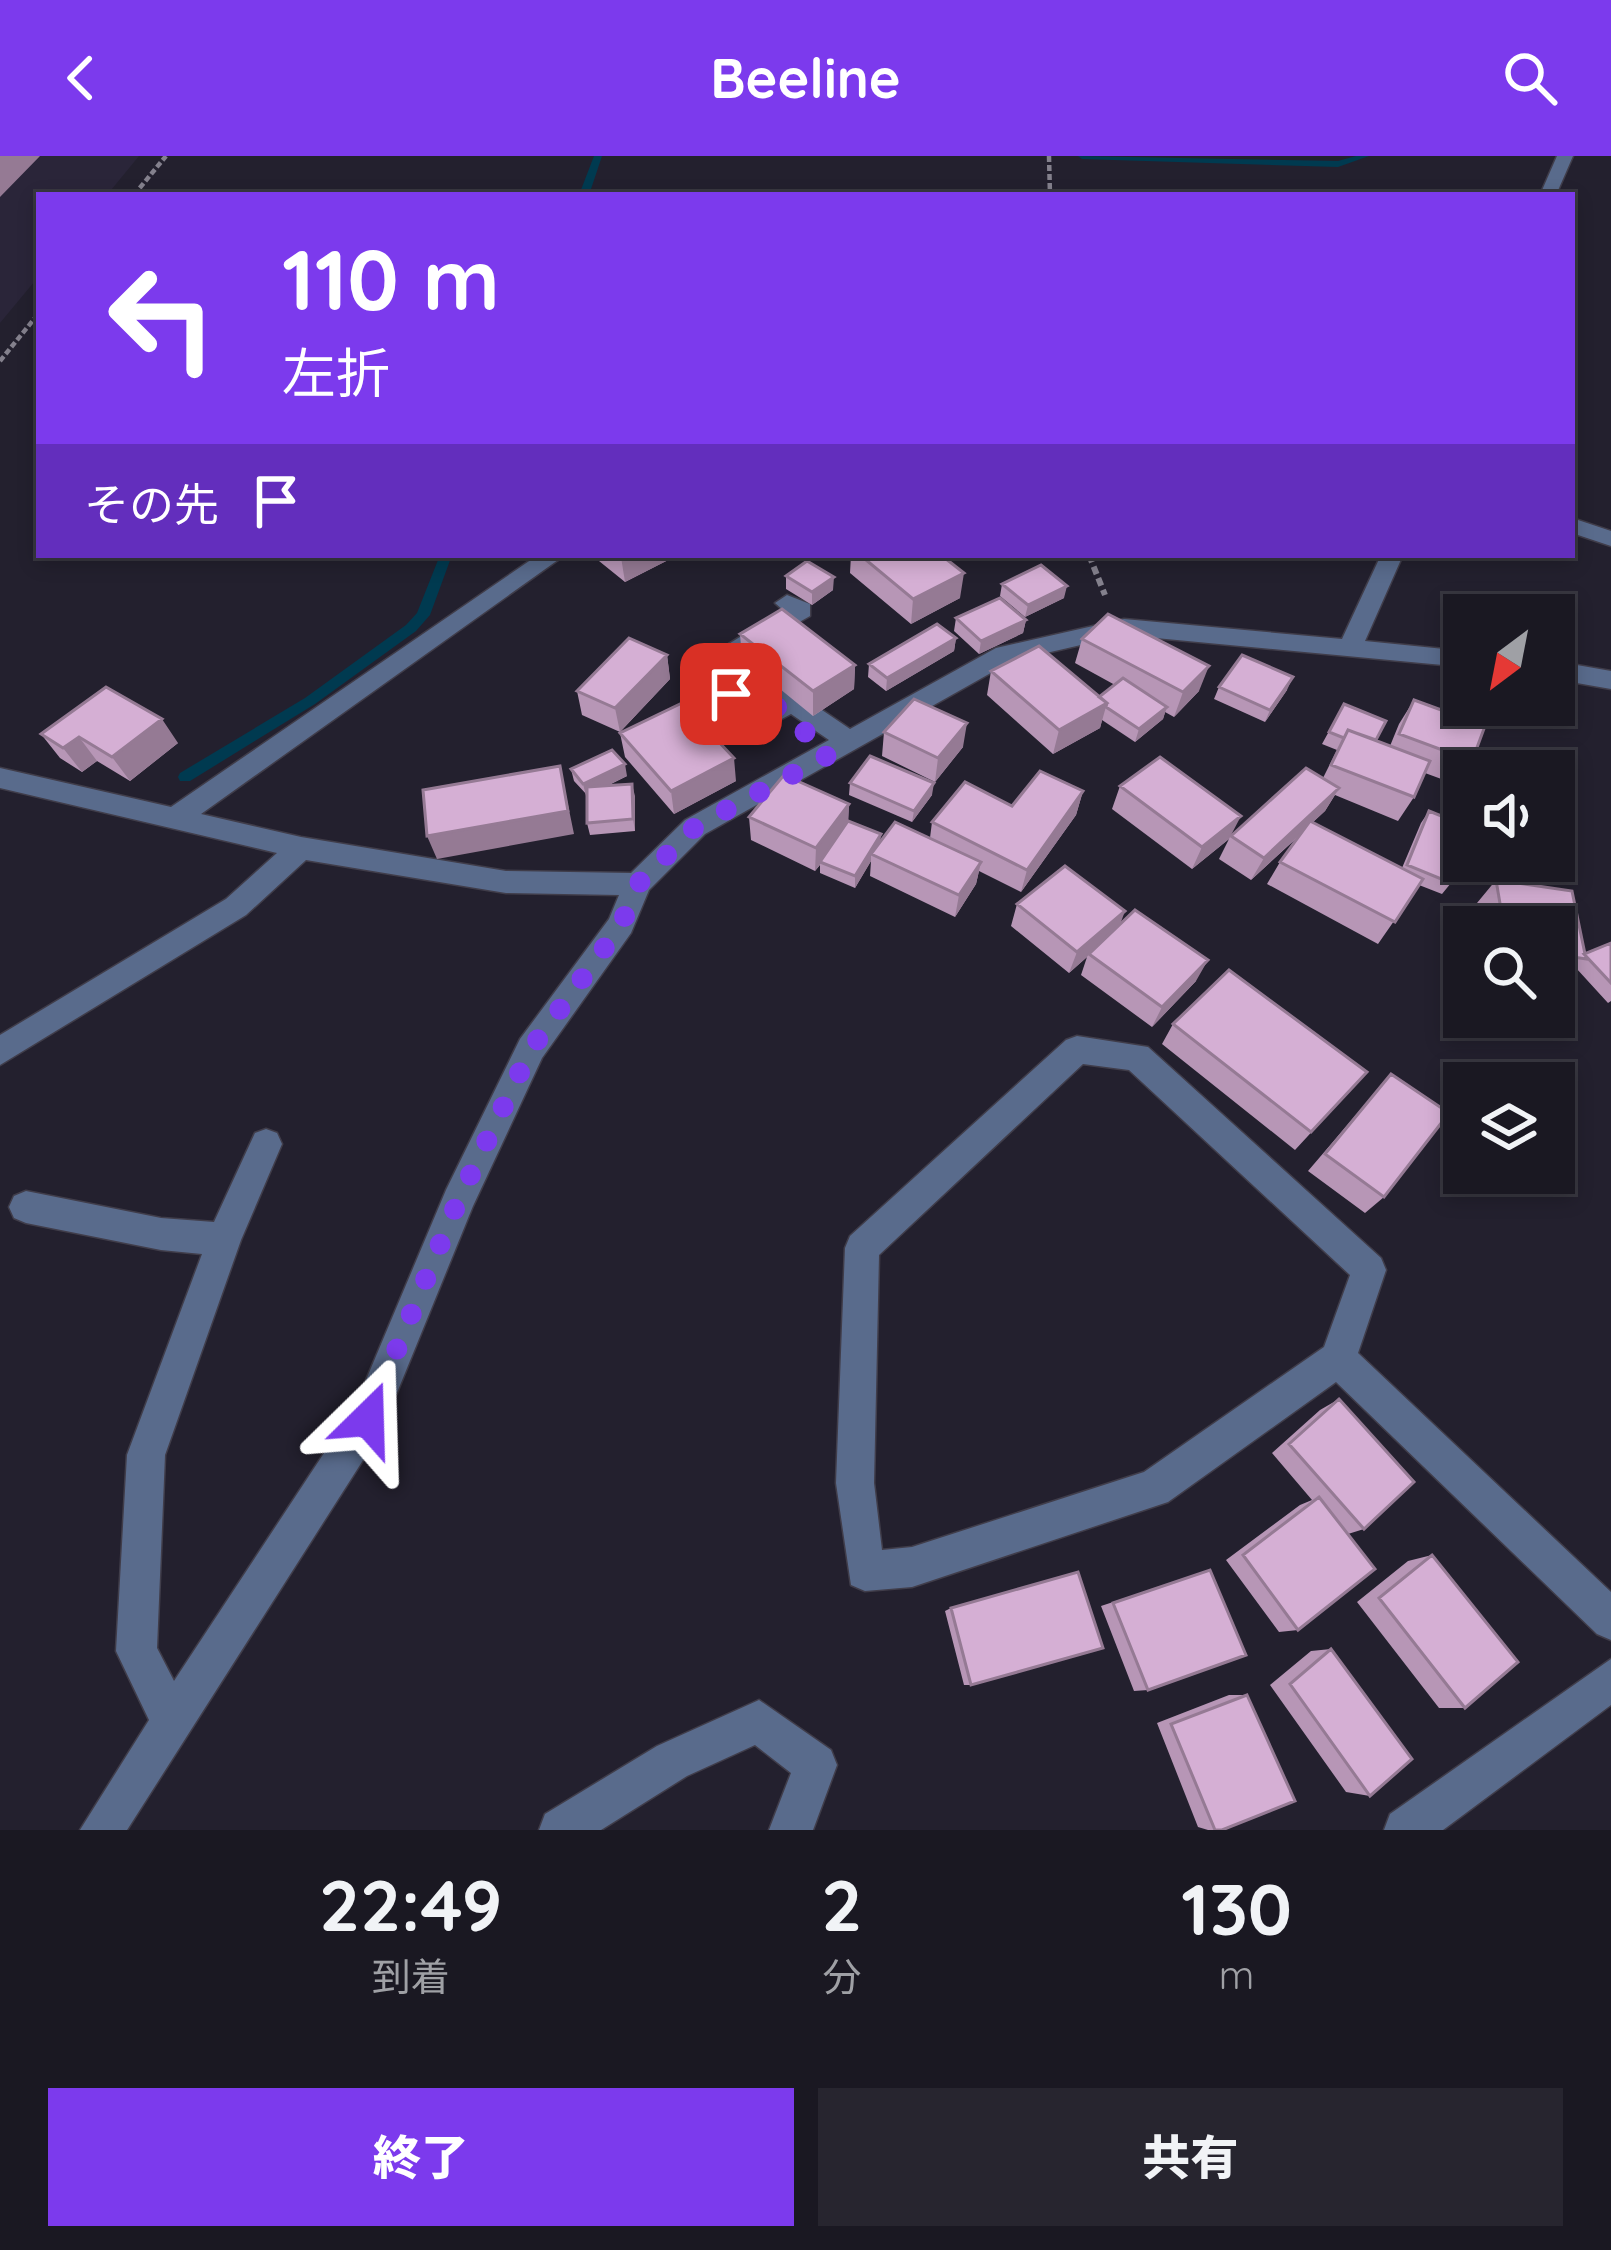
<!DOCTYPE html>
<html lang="ja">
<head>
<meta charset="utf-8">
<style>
	:root { --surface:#1a1822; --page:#27252f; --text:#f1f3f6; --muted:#9fa0a5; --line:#383740; --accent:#7c3aed }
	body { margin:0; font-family:Quicksand,"Noto Sans JP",sans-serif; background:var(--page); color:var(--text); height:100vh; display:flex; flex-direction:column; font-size:45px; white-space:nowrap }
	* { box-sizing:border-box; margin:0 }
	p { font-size:39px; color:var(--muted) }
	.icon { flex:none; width:66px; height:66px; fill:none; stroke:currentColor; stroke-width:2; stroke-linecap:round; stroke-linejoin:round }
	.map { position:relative; height:1674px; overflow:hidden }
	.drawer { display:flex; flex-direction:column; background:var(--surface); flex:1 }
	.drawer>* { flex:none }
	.top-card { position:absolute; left:36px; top:36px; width:1539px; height:366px; border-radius:0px; box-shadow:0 6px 18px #0003,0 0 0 3px var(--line); background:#7c3aed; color:#fff; overflow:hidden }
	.needle { width:78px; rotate:212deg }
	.buttons { position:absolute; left:1443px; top:438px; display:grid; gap:24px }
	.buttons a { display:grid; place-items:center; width:132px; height:132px; border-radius:0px; background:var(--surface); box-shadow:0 6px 18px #0003,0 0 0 3px var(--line); font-size:60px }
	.pin { position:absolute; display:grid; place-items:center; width:102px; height:102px; color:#fff; margin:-51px; border-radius:24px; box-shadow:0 6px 18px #0006 }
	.me { position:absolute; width:132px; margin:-66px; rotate:22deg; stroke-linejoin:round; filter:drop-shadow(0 0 9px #0008) }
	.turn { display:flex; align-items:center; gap:42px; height:252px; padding:0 48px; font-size:54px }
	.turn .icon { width:156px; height:156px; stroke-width:2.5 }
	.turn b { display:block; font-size:84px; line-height:102px }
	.then { display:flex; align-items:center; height:114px; padding:0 48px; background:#0003; gap:24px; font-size:45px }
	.eta { display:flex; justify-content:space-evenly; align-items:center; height:204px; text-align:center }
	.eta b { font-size:72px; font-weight:800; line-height:84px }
	.primary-button { display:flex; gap:24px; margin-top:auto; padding:24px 48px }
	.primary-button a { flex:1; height:138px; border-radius:0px; background:var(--accent); color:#fff; font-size:48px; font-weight:800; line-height:138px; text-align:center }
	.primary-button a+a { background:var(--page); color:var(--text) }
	header { display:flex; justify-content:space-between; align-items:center; height:156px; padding:0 48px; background:var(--accent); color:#fff; font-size:54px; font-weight:800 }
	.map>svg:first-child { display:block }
</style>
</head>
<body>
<header><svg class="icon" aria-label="back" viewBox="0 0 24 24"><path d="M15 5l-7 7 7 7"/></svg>Beeline<svg class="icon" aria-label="search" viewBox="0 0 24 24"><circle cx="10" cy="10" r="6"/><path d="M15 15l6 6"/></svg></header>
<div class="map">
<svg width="1611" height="1674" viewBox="0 0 1611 1674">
	<rect width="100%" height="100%" fill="#23202e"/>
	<path fill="#2a2539" d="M 0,0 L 139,0 L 107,39 L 39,39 L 39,120 L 0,167 Z"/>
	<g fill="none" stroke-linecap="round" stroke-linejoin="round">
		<path fill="#003a50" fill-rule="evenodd" d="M 594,0 L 602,0 L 589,39 L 579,39 Z
			M 1078,0 L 1338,5 L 1356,0 L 1369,0 L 1338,11 L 1082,3 Z
			M 440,399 L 452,399 L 430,459 L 416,475 L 315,548 L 190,625 L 180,625 L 178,621 L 180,617 L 305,542 L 406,469 L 417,457 Z"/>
		<g stroke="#403d4a" stroke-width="3">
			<path id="minor" d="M 1557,0 L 1573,0 L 1556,39 L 1540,39 Z
				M 1572,362 L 1611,375 L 1611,390 L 1572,377 Z
				M 538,399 L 565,399 L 201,658 L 301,681 L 506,715 L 631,717 L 685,664 L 829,584 L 791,558 L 780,564 L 746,549 L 688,568 L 675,559 C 692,539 728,530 754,532 L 711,499 L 783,454 L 775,447 L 787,439 L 810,448 L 810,460 L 741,499 L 850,573 L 996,492 L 1124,463 L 1342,483 L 1381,399 L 1403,399 L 1365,485 L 1464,495 L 1464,511 L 1124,479 L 1012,505 L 705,678 L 649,734 L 631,777 L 542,902 L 473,1050 L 381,1276 L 127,1674 L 80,1674 L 149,1564 L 116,1495 L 127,1299 L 202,1098 L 161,1094 L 26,1067 L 14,1062 L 9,1051 L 14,1040 L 26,1035 L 161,1062 L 214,1066 L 255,977 L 266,973 L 277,977 L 282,988 L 241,1084 L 165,1299 L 157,1492 L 174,1525 L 355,1250 L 446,1034 L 520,883 L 609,763 L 619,739 L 506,737 L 306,704 L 246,759 L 0,909 L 0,879 L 226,743 L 277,697 L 0,632 L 0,612 L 171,651 Z
				M 1554,505 L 1611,515 L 1611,533 L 1554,523 Z
				M 1077,880 L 1148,891 L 1381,1102 L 1386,1114 L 1358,1197 L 1611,1436 L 1611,1484 L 1597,1478 L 1336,1226 L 1168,1346 L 912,1431 L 865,1435 L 851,1429 L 836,1327 L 845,1092 L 850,1080 L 1066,884 ZM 1083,908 L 1129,914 L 1350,1119 L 1324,1191 L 1144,1316 L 912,1391 L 882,1394 L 874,1327 L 879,1099 Z
				M 1611,1503 L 1611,1549 L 1443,1674 L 1384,1674 L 1390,1658 Z
				M 759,1544 L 831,1594 L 837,1609 L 813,1674 L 769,1674 L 791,1617 L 755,1589 L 687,1620 L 601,1674 L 539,1674 L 545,1658 L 657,1590 Z"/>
		</g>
		<path stroke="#84818d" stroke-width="4.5" stroke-dasharray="6 3" stroke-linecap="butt" d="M 1049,0 L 1050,39
			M 134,39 L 166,0
			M 0,205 L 39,157"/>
		<path stroke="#84818d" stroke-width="6" stroke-dasharray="8 4.5" stroke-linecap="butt" d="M 1089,399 L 1105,439"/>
		<use href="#minor" fill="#596b8c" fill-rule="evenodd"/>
	</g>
	<path fill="#b796b6" d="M 598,399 L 678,399 L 625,426 L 599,405 Z
		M 851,399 L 941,399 L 960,442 L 911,468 L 850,417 Z
		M 786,420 L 833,434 L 812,449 L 786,433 Z
		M 1002,428 L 1064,442 L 1025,461 L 1000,440 Z
		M 956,462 L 1026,464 L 1023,477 L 979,498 L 954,475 Z
		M 740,478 L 855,509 L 854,533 L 813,560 L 742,502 Z
		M 956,482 L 954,495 L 886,535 L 868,521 L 869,508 Z
		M 1082,483 L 1199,535 L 1174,561 L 1165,556 L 1163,563 L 1135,586 L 1102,564 L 1100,572 L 1053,598 L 987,539 L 991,515 L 1099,541 L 1115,529 L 1075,507 Z
		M 667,499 L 670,523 L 620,576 L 582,559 L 577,535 Z
		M 1219,531 L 1287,534 L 1265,566 L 1214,543 Z
		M 1414,544 L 1472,605 L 1455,628 L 1425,617 L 1414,641 L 1398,665 L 1335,639 L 1325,655 L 1313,666 L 1402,712 L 1421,667 L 1429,655 L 1451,727 L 1442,738 L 1419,729 L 1378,788 L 1267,728 L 1280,706 L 1300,679 L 1251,724 L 1219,703 L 1229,683 L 1192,713 L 1112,653 L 1120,630 L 1231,680 L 1323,622 L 1337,594 L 1322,588 L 1344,548 L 1376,584 L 1390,590 L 1399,568 Z
		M 884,576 L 963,591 L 935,626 L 882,600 Z
		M 620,577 L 736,625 L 674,658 L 625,601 Z
		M 41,578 L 178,587 L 130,625 L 97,605 L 82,616 L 60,602 Z
		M 571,613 L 627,620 L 607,630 L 635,640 L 635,675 L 590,679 L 587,667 L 587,639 L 574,625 Z
		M 850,627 L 932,639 L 912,666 L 849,639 Z
		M 1083,635 L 1076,659 L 1021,736 L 979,715 L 976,728 L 955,761 L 870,720 L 871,705 L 855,732 L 820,717 L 820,709 L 815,715 L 751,684 L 749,661 L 849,648 L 848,665 L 881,685 L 930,682 L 932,666 Z
		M 1496,724 L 1572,735 L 1585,797 L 1611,787 L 1611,845 L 1608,847 L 1576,812 L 1564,824 L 1554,822 L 1554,771 L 1481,771 L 1477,747 Z
		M 1017,748 L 1120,768 L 1196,825 L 1152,871 L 1081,819 L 1087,801 L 1069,817 L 1011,770 Z
		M 1173,868 L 1367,916 L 1295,994 L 1162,888 Z
		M 1391,918 L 1384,1041 L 1365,1057 L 1308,1015 Z
		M 1339,1243 L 1364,1373 L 1348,1378 L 1298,1474 L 1279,1476 L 1226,1404 L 1300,1349 L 1312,1344 L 1272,1297 L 1320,1254 Z
		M 1432,1399 L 1465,1552 L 1439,1552 L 1357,1446 L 1408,1405 Z
		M 1210,1414 L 1148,1534 L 1134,1535 L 1101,1450 Z
		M 951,1452 L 971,1529 L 964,1529 L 945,1455 Z
		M 1331,1493 L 1370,1640 L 1346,1636 L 1270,1529 L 1311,1495 Z
		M 1229,1539 L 1247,1539 L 1222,1674 L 1208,1674 L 1198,1671 L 1157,1567 Z"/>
	<path fill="#957a94" d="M 0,0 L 40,0 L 0,41 Z
		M 626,399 L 678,399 L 625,426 L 621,401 Z
		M 964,417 L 960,442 L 911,468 L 913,443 Z
		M 834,421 L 833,434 L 812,449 L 812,436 Z
		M 1067,430 L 1064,442 L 1025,461 L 1028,449 Z
		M 1026,464 L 1023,477 L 979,498 L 981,485 Z
		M 956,482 L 954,495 L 886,535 L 887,522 Z
		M 667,499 L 670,523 L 620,576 L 615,552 Z
		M 855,509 L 854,533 L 813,560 L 813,535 Z
		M 1209,510 L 1199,535 L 1174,561 L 1183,536 Z
		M 1293,521 L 1287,534 L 1265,566 L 1270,554 Z
		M 1107,547 L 1100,572 L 1053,598 L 1059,574 Z
		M 1167,551 L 1163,563 L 1135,586 L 1139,573 Z
		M 162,563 L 178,587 L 130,625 L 112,601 Z
		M 967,567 L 963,591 L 935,626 L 938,602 Z
		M 79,581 L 97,605 L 82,616 L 63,592 Z
		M 734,602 L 736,625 L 674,658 L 671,635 Z
		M 625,608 L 627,620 L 586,640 L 583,628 Z
		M 560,610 L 574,678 L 437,703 L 427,680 Z
		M 934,627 L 932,639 L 912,666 L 914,655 Z
		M 632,628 L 635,640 L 635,675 L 633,663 Z
		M 1339,632 L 1325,655 L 1251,724 L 1264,702 Z
		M 1083,635 L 1076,659 L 1021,736 L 1027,714 Z
		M 849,648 L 848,671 L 815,715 L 816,692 Z
		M 1241,660 L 1229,683 L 1192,713 L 1202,691 Z
		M 881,678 L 880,690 L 871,698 L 871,705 L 855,732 L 855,720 Z
		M 981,706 L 976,728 L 955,761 L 959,739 Z
		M 1125,755 L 1117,777 L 1089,798 L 1087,801 L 1069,817 L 1077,796 Z
		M 1208,804 L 1196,825 L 1152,871 L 1162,851 Z"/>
	<path fill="#d5afd4" stroke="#957a94" stroke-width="3" d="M 860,399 L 941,399 L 964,417 L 913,443 Z
		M 807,405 L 834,421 L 812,436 L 786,420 Z
		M 1041,409 L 1067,430 L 1028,449 L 1002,428 Z
		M 1000,442 L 1026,464 L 981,485 L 956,462 Z
		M 782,453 L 855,509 L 813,535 L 740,478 Z
		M 1108,458 L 1209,510 L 1183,536 L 1082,483 Z
		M 937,468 L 956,482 L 887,522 L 869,508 Z
		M 629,482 L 667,499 L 615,552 L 577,535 Z
		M 1039,490 L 1107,547 L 1059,574 L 991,515 Z
		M 1242,499 L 1293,521 L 1270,554 L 1219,531 Z
		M 1123,522 L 1167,551 L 1139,573 L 1106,551 L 1107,547 L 1099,541 Z
		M 106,531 L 162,563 L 112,601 L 79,581 L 63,592 L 41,578 Z
		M 914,543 L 967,567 L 938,602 L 884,576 Z
		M 1414,544 L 1485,570 L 1472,605 L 1399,578 Z
		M 682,547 L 734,602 L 671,635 L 620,577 Z
		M 1344,548 L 1386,565 L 1376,584 L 1348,574 L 1344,582 L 1329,576 Z
		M 1348,574 L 1430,605 L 1414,641 L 1331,609 Z
		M 612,594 L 625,608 L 583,628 L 571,613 Z
		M 870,600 L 934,627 L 914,655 L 850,627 Z
		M 1160,601 L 1241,660 L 1202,691 L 1120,630 Z
		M 560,610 L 568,655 L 427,680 L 423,634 Z
		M 1306,612 L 1339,632 L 1264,702 L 1231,680 Z
		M 1040,615 L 1083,635 L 1027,714 L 932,666 L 965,626 L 1012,650 Z
		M 784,619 L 849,648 L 816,692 L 749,661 Z
		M 632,628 L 633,663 L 587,667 L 587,631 Z
		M 1429,655 L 1464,669 L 1464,694 L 1451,727 L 1407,709 Z
		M 848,665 L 881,678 L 855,720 L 820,706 Z
		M 1310,665 L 1423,723 L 1395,766 L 1280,706 Z
		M 895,666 L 981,706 L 959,739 L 871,698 Z
		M 1065,710 L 1125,755 L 1077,796 L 1017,748 Z
		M 1496,724 L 1572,735 L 1586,803 L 1554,798 L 1554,771 L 1504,771 Z
		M 1135,754 L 1208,804 L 1162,851 L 1089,798 Z
		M 1611,787 L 1611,827 L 1584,798 Z
		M 1229,814 L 1367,916 L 1311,976 L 1173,868 Z
		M 1391,918 L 1449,957 L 1384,1041 L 1325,998 Z
		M 1339,1243 L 1414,1326 L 1364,1373 L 1289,1288 Z
		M 1319,1341 L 1375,1413 L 1298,1474 L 1243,1399 Z
		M 1432,1399 L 1518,1506 L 1465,1552 L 1379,1442 Z
		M 1210,1414 L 1246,1499 L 1148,1534 L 1113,1447 Z
		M 1078,1416 L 1103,1492 L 971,1529 L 951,1452 Z
		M 1331,1493 L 1412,1603 L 1370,1640 L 1290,1528 Z
		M 1247,1539 L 1295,1645 L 1222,1674 L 1215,1674 L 1171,1568 Z"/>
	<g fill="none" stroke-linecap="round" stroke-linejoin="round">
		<path stroke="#7c3aed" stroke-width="21" stroke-dasharray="0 37.8" d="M 368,1263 L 458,1045 L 531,893 L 621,769 L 638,728 L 695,671 L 830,598 L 765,541 L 731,538"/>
	</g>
</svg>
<div class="buttons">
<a><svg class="needle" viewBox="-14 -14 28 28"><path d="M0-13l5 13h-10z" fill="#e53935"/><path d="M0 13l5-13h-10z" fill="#9fa0a5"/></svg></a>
<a><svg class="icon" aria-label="sound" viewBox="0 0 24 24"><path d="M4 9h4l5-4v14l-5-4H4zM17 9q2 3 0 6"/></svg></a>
<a><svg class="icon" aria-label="search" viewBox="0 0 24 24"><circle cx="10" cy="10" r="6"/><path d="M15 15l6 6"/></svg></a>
<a><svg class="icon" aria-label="layers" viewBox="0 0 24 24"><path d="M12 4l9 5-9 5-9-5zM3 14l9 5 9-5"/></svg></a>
</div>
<div class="pin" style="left:731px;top:538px;background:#d93025"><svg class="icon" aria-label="arrive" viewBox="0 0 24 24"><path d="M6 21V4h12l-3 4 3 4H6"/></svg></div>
<svg class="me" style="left:368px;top:1263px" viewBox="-20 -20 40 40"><path d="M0-17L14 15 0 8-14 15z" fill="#7c3aed" stroke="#fff" stroke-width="4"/></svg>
<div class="top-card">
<div class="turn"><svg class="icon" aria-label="left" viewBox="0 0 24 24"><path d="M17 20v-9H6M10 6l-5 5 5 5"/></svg><div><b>110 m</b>左折</div></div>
<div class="then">その先<svg class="icon" aria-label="arrive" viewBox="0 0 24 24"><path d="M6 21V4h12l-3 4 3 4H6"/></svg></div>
</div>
</div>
<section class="drawer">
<div class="eta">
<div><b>22:49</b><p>到着</p></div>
<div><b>2</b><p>分</p></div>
<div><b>130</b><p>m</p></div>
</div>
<div class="primary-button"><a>終了</a><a>共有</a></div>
</section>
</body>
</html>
